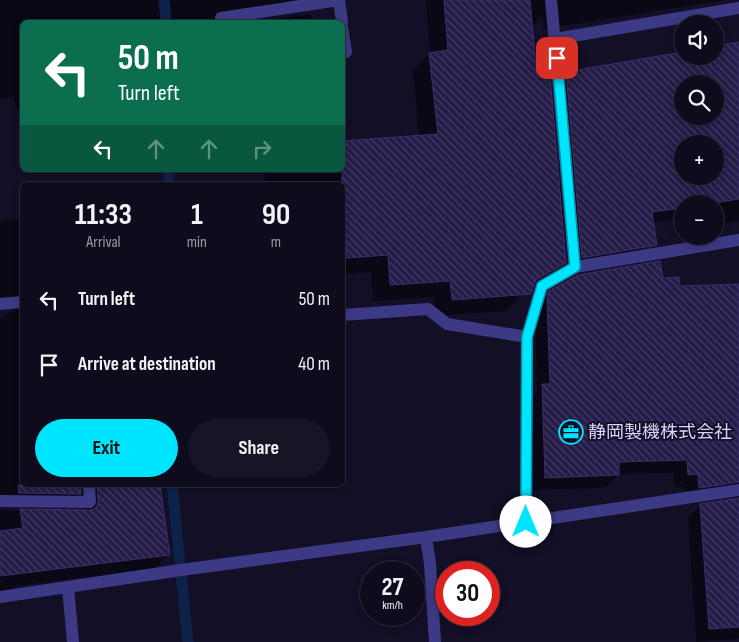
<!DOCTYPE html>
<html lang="en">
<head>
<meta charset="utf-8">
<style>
	:root { --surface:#0e0b1c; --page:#171425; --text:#f1f3f6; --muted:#9b9ba3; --line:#2e2b3b; --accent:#00e5ff }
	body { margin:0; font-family:"Sofia Sans Condensed","Noto Sans JP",sans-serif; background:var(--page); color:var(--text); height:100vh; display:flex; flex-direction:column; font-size:19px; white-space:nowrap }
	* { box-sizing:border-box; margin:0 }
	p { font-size:16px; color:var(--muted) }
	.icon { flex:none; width:28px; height:28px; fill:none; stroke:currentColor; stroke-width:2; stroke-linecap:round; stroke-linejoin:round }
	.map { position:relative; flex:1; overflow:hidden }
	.sheet { position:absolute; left:20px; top:182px; width:325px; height:305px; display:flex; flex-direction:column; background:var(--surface); border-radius:8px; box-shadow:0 2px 8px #0003,0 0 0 1px var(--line) }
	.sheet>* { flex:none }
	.banner { position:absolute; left:20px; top:20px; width:325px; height:152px; border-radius:8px; box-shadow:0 2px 8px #0003,0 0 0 1px var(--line); background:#0b6e4f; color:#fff; overflow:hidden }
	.buttons { position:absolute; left:674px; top:15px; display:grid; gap:10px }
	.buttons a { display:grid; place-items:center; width:50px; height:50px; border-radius:50%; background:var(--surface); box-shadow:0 2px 8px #0003,0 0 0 1px var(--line); font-size:25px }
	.speed { position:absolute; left:360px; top:561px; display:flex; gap:10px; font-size:25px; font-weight:700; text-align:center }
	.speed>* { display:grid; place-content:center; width:65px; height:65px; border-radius:50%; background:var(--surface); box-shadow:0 2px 8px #0003,0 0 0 1px var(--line); line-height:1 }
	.speed small { font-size:12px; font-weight:400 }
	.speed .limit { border:8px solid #d22; background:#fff; color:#111 }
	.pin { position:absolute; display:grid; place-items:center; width:42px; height:42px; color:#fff; margin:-21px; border-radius:10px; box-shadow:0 2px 8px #0006 }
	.me { position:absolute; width:55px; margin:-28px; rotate:0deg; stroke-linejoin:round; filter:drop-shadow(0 0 4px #0008) }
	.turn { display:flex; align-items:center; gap:18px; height:105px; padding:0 15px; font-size:22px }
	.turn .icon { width:65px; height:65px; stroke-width:2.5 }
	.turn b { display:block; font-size:35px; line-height:42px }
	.lanes { display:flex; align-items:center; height:48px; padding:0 15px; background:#0003; justify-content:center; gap:25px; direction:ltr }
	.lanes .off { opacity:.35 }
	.eta { display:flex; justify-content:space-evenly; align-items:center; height:85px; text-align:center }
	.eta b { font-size:30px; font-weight:700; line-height:35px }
	.button { display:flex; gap:10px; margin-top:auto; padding:10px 15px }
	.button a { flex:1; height:58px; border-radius:30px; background:var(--accent); color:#111; font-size:20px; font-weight:700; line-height:58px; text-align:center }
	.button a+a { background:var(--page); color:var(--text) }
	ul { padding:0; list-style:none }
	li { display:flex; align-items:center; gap:15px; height:65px; padding:0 15px }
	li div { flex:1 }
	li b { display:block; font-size:19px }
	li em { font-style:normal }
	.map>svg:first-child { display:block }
</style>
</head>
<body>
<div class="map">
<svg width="739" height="642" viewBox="0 0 739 642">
	<defs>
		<pattern id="building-back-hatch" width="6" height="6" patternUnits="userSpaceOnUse" patternTransform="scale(1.25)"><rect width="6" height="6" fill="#241b47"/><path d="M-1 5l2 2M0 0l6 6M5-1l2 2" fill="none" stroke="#433b63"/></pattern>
	</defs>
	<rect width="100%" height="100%" fill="#130f26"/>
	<path fill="#0007" fill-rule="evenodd" d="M 0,0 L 347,0 L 297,6 L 229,22 L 22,22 L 22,109 L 16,109 L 14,97 L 0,99 Z
		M 426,0 L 725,0 L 544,29 L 542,16 L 531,27 L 520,274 L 522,294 L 505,311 L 435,316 L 434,297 L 373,301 L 371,272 L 342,274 L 342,185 L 265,185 L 264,170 L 342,170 L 419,137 L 413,71 L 430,53 Z
		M 310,14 L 311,22 L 254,22 Z
		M 739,43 L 739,221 L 724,223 L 723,212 L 715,213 L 715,204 L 682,204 L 682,218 L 652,223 L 655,236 L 642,249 L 569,262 L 553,87 L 566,73 L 682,53 L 682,56 L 715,56 L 715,47 ZM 682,84 L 715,84 L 715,116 L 682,116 ZM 682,144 L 715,144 L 715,176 L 682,176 Z
		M 22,219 L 22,485 L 159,485 L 168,554 L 155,568 L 16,586 L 12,589 L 0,591 L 0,510 L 84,511 L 83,495 L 80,493 L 66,507 L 0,506 L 0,321 L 8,313 L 16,312 L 11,308 L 0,308 L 0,223 L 2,221 Z
		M 739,285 L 739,639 L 696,642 L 688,518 L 701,505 L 734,499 L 729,495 L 686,500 L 685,487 L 675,487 L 674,473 L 619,474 L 605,488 L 533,490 L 530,399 L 537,391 L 535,311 L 536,306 L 549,293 Z"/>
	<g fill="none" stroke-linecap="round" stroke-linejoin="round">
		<path stroke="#0c2248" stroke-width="11" d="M 164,0 L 166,22
			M 169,185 L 169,170
			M 172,485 L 188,642"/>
	</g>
	<path fill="url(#building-back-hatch)" stroke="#3b2d73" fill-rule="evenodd" d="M 444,0 L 530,0 L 537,77 L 550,75 L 566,263 L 537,279 L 534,284 L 531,294 L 452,300 L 450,281 L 390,285 L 388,255 L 347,258 L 345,230 L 342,230 L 342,141 L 438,134 L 429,53 L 448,50 Z
		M 739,42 L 739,199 L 707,204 L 682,204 L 682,208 L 652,212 L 657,245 L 582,258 L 566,72 L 682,52 L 682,56 L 715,56 L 715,46 ZM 682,84 L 715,84 L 715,116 L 682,116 ZM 682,144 L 715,144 L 715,176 L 682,176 Z
		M 660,261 L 663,278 L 679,277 L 680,286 L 739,284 L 739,482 L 699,488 L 698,474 L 688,475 L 687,460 L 619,462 L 619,475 L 545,478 L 542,384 L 550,384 L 547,297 L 549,291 L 578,275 Z
		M 18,485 L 81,485 L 81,494 L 19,493 Z
		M 97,485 L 160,485 L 170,555 L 0,576 L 0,531 L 23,528 L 20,509 L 90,510 L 94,509 L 97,506 L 98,502 Z
		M 739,498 L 739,627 L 709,629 L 700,504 Z"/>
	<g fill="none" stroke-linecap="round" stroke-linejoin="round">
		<path stroke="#3d3a85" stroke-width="12" d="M 339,0 L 342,22
			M 551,0 L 575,267
			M 221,18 L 339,0
			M 342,27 L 346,52
			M 555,39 L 739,8
			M 0,304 L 22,302
			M 342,315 L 428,309 L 447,324 L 527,337
			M 0,501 L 90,502 L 89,485
			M 526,522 L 527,337 L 542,286 L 575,267 L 739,240
			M 426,537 L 430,564 L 435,642
			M 68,587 L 73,642
			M 0,597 L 181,570 L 426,537 L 739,490"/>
	</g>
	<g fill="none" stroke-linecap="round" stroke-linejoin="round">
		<g stroke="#0095a6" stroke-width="12">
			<path id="route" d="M 526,522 L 527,337 L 542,286 L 575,267 L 557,58"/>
		</g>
		<use href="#route" stroke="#00e5ff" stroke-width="9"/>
	</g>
	<defs>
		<g id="office-ring" transform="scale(1.25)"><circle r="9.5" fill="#130f26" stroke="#00e5ff" stroke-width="1.5"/><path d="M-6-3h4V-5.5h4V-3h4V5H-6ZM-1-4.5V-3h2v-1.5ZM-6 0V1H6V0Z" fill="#00e5ff"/></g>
	</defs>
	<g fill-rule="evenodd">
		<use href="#office-ring" x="571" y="432"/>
	</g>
	<g text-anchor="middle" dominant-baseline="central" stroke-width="4" stroke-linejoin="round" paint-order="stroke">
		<g font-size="18" fill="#d9d4ff" stroke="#130f26" text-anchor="start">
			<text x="588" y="432">静岡製機株式会社</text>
		</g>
	</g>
</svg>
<div class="buttons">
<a><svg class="icon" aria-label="sound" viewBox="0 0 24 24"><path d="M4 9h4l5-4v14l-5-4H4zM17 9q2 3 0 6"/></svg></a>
<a><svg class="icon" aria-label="search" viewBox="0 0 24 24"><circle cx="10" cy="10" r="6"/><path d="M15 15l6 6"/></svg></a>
<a>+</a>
<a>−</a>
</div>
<div class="speed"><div>27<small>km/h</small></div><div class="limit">30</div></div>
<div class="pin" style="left:557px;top:58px;background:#d93025"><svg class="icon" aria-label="arrive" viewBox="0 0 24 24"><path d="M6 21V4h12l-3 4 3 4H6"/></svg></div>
<svg class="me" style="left:526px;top:522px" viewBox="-20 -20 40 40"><circle r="19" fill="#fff"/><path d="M0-13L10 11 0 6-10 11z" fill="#00e5ff"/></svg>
<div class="banner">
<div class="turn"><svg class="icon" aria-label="left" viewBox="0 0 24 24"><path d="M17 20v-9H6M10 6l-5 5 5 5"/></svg><div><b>50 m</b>Turn left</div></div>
<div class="lanes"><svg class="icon" aria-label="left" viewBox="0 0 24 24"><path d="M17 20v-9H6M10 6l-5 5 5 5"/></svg><svg class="icon off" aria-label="ahead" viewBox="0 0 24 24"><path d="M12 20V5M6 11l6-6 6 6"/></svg><svg class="icon off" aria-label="ahead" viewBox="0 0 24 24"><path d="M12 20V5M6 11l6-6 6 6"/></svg><svg class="icon off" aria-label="right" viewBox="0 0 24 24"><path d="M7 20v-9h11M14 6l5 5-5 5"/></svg></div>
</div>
<section class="sheet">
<div class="eta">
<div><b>11:33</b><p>Arrival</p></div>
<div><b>1</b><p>min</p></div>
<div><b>90</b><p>m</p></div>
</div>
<ul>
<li><svg class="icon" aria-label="left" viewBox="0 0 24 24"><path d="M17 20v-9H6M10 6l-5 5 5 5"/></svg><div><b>Turn left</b></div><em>50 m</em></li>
<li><svg class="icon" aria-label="arrive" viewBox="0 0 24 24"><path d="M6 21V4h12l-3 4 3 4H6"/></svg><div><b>Arrive at destination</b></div><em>40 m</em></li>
</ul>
<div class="button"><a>Exit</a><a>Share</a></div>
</section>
</div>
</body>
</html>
